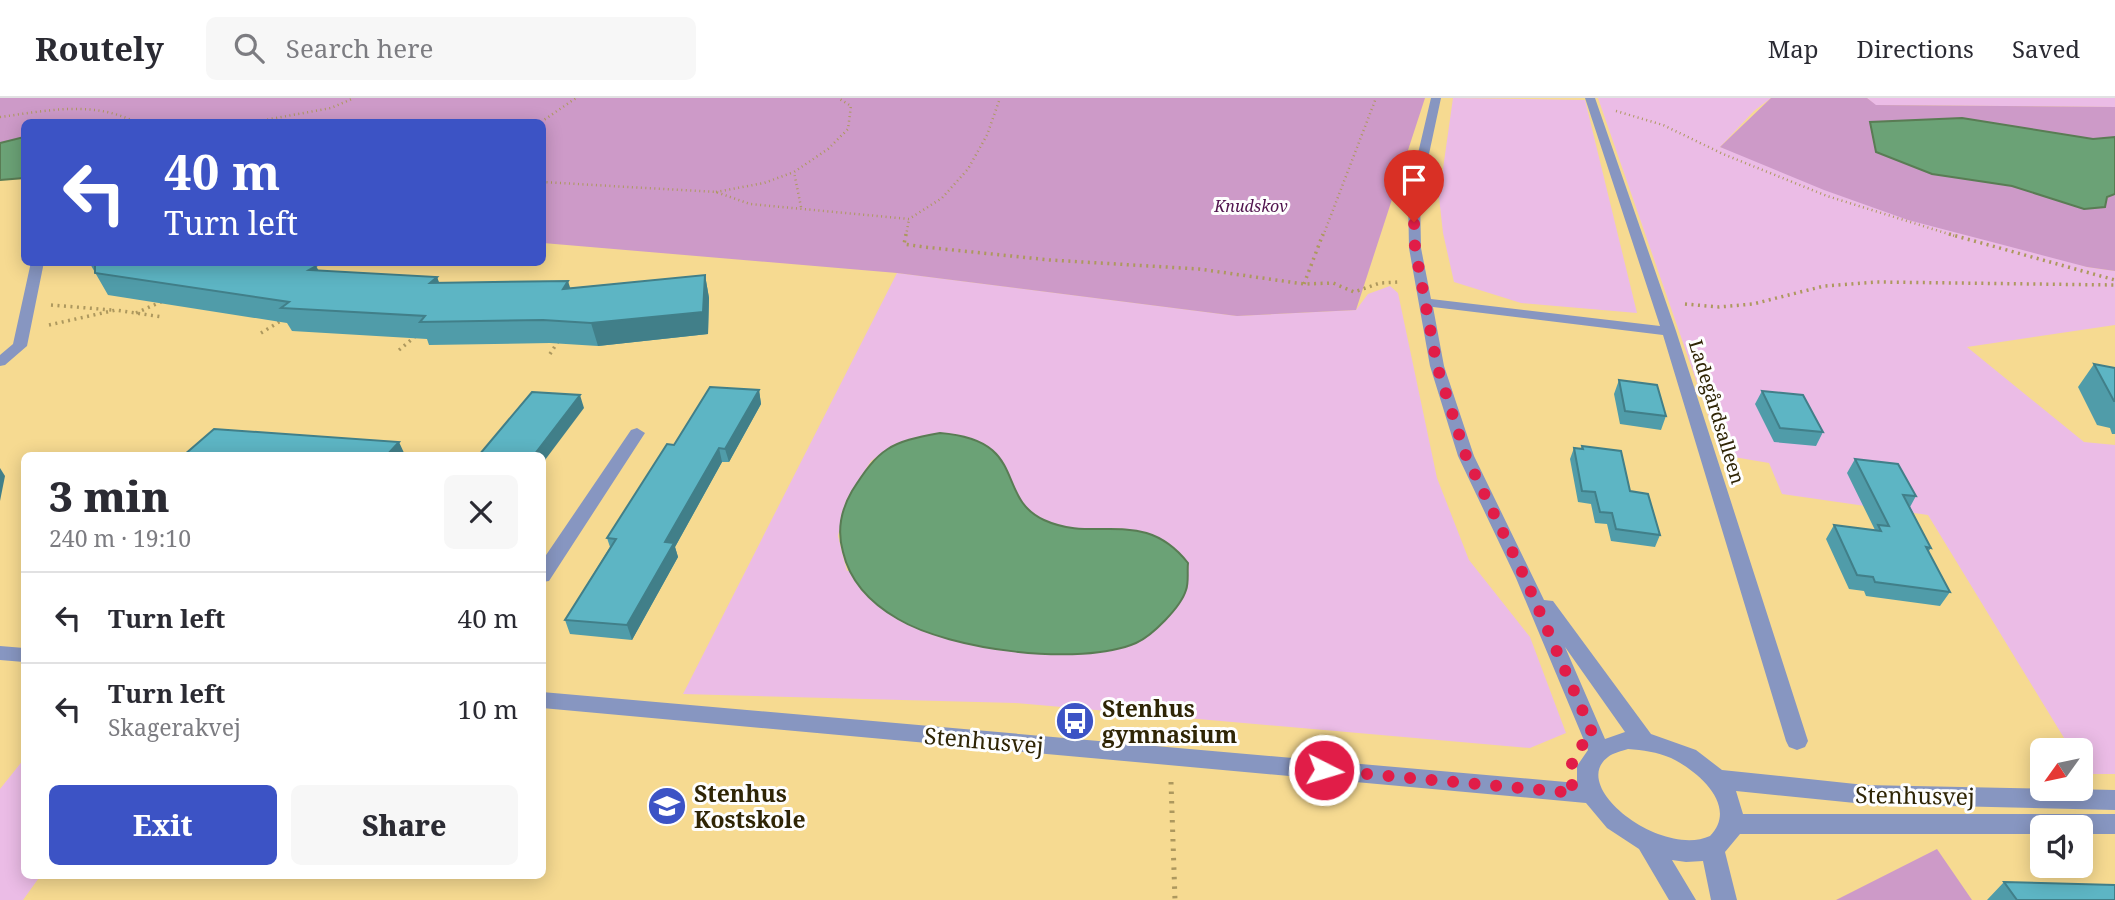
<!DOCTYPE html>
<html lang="en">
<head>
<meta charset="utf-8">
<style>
	:root { --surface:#fff; --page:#f7f7f7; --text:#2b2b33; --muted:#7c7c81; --line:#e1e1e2; --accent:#3c53c5 }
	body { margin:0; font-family:"Noto Serif",serif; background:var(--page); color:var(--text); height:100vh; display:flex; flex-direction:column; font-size:26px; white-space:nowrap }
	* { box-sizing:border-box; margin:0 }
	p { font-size:23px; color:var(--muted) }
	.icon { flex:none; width:38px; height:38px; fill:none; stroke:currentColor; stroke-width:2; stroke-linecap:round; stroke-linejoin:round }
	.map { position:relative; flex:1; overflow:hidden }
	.sheet { position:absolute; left:21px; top:354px; width:525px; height:427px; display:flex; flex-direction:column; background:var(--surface); border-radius:10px; box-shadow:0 4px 18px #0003 }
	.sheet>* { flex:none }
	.banner { position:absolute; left:21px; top:21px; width:525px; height:147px; border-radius:10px; box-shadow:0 4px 18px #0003; background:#3c53c5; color:#fff; overflow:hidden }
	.needle { width:46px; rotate:237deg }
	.fabs { position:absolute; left:2030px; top:640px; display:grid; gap:14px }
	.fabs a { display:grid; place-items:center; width:63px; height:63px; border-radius:10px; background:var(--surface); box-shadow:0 4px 18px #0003; font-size:35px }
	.pin { position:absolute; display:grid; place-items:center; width:60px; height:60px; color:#fff; margin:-72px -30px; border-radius:50% 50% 50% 0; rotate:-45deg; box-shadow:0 0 7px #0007 }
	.pin .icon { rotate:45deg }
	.me { position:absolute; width:77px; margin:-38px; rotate:95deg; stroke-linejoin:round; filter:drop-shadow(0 0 5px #0008) }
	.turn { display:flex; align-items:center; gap:24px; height:147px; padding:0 28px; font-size:32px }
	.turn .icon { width:91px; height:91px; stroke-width:2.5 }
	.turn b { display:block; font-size:49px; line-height:60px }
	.round { display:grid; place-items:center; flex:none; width:74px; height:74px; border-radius:10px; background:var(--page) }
	.overview { display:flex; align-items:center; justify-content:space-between; height:119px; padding:0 28px }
	h1 { font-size:42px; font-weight:800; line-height:52px }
	.button { display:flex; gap:14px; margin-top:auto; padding:14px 28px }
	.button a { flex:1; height:80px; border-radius:10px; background:var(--accent); color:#fff; font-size:28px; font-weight:800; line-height:80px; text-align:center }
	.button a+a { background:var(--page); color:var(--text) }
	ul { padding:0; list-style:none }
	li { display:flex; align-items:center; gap:21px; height:91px; padding:0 28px; border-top:2px solid var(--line) }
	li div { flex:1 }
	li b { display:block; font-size:26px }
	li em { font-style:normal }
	header { display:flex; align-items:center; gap:42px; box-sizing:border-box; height:98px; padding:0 35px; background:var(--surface); border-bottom:2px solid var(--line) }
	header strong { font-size:33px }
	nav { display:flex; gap:38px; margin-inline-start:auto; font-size:24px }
	.search { width:490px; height:63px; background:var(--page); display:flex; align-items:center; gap:18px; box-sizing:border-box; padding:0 24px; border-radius:10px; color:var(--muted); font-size:26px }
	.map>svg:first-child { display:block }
</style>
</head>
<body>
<header>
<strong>Routely</strong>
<div class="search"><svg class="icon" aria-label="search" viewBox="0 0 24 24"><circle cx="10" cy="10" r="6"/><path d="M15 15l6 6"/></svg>Search here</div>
<nav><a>Map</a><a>Directions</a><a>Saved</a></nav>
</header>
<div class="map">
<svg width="2115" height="802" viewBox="0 0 2115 802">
	<rect width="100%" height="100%" fill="#f6da91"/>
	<path fill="#ebbce6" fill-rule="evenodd" d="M 1453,0 L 1585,2 L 1637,215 L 1521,205 L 1454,184 L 1443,135 L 1439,99 Z
		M 1598,0 L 1771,0 L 1754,13 L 1720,49 L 2087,169 L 2115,173 L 2115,227 L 1967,249 L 2084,344 L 2115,347 L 2115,676 L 2086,676 L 2081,667 L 2081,653 L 2072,653 L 1928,417 L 1782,396 L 1769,365 L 1722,357 Z
		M 1867,0 L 2115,0 L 2115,9 L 1875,7 Z
		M 897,175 L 1237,218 L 1356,212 L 1368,196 L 1390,188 L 1398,195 L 1437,380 L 1469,462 L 1530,539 L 1566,635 L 1530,650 L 1015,605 L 683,596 ZM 940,335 C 1027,342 992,390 1040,420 C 1063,435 1100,430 1127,431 L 847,473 L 838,438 L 846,403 L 871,363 L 895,346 Z
		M 24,661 L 24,777 L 41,777 L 23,802 L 0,802 L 0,691 Z"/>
	<path fill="#cd9ac8" d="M 0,0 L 1425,0 L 1356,212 L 1237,218 L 897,175 L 543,145 L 542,24 L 24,24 L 24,39 L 0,45 Z
		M 1771,0 L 1867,0 L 1876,7 L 2115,9 L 2115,39 L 2093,41 L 1962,20 L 1870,24 L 1932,76 L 2012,88 L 2084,111 L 2115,96 L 2115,173 L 2087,169 L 1908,122 L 1824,92 L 1720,49 Z
		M 1937,751 L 1972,802 L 1836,802 Z"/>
	<path fill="#6ba276" stroke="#597c54" stroke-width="2" d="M 1962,20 L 2093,41 L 2115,39 L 2115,96 L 2107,99 L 2105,109 L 2084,111 L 2012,88 L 1932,76 L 1876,54 L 1870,24 Z
		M 24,39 L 24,80 L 0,82 L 0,45 Z
		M 940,335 C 1030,342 994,399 1044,422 C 1096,446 1143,408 1188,465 C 1187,473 1189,485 1186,492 C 1181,509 1152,538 1136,545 C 1080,569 950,552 898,521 C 872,506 850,484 843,454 C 837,433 841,412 852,393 C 879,350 890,344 940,335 Z"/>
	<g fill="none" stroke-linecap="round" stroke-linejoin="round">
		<path stroke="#ad985e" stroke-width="2.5" stroke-dasharray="1 3.5" stroke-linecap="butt" d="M 1616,13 L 1663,27 L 1723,56 L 1827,98 L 1955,138
			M 0,19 C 46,13 92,2 135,24
			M 254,24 L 331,10 L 354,0
			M 541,24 L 576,0
			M 542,84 L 716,94 L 750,106 L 909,121 L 942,100 L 968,71 L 987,37 L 1000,0
			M 716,94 L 764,85 L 794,74
			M 801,109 L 794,74 L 828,51 L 848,31 L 851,8 L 838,0
			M 906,138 L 909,121
			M 1323,138 L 1376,0"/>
		<path stroke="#ad985e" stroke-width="3.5" stroke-dasharray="2 4.5" stroke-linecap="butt" d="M 906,136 L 904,146 L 924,149 L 1050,162 L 1199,171 L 1304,186 L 1333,185 L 1354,194 L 1380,185 L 1399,184
			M 1949,136 L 2115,182
			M 1304,186 L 1323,136
			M 1685,206 L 1719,209 L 1753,206 L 1824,188 L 1876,184 L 2115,187
			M 51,207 L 112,212
			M 136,215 L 163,203
			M 49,227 L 116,212 L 162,219
			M 261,235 L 284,221
			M 399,252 L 417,237
			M 550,256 L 559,242"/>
		<path stroke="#ad985e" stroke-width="5" stroke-dasharray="2.5 7" stroke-linecap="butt" d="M 1171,684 L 1175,802"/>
		<path fill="#8796c1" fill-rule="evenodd" d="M 1431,0 L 1441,0 L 1420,98 L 1421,150 L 1431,201 L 1660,228 L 1585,0 L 1595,0 L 1676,233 L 1808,643 L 1805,649 L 1797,652 L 1789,649 L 1786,643 L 1663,237 L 1433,209 L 1444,268 L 1474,358 L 1544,502 L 1553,503 L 1651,636 L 1696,652 L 1722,672 L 1865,687 L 2115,692 L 2115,712 L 1865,706 L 1736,693 L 1743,716 L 2115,716 L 2115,736 L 2081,736 L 2081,730 L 2042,730 L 2042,736 L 1740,736 L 1725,754 L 1737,802 L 1711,802 L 1703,763 L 1686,764 L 1672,762 L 1696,802 L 1669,802 L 1639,751 L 1607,730 L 1586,705 L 542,610 L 542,594 L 1577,685 L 1577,668 L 1588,652 L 1516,480 L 1458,358 L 1430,268 L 1409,150 L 1408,98 ZM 1565,549 L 1625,634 L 1605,641 ZM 1628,651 C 1643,652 1657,654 1671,660 C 1698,673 1739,708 1710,738 C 1662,760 1568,689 1608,659 C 1613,655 1622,653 1628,651 Z
			M 31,164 L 44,164 L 27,248 L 5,267 L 0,268 L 0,257 L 13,246 Z
			M 637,330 L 645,335 L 549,483 L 542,484 L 542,463 L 631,332 Z
			M 0,548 L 24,550 L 24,564 L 0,562 Z"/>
	</g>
	<path fill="#509ca9" d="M 89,164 L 305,164 L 316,168 L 319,173 L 437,179 L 439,185 L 570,190 L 705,177 L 709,200 L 708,236 L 598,248 L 550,245 L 429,247 L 427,241 L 292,233 L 287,225 L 108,197 Z
		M 2094,266 L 2115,270 L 2115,336 L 2112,336 L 2110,330 L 2097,327 L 2078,289 Z
		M 1619,282 L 1666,318 L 1661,332 L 1620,326 L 1614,296 Z
		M 759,292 L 761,306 L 729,364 L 722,364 L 675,449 L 678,459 L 632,542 L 570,536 L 565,522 L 610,449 L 607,440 L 674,347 Z
		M 1762,293 L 1823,334 L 1816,348 L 1774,344 L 1755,306 Z
		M 1582,348 L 1630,393 L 1660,437 L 1655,449 L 1611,443 L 1607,426 L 1595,425 L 1591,406 L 1578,404 L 1570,361 L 1574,350 L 1581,351 Z
		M 1855,361 L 1916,398 L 1910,409 L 1931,450 L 1928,454 L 1950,494 L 1940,508 L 1866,498 L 1864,493 L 1849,491 L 1826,441 L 1834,427 L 1875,432 L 1847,375 Z
		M 2004,784 L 2115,802 L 1987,802 Z"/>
	<path fill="#417f89" d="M 316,168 L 326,190 L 309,172 Z
		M 705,177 L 709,200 L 708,236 L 598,248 L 591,225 Z
		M 437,179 L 445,201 L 430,185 Z
		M 568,183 L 575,205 L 563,191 Z
		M 759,292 L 761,306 L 729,364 L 725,351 Z
		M 580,297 L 584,310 L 542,366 L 542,357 L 534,357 Z
		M 399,344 L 405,357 L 387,357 Z
		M 719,350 L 722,364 L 675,449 L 678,459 L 632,542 L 627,527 L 665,444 Z
		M 0,370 L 5,378 L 0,403 Z"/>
	<path fill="#5db5c4" stroke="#417f89" stroke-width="2" d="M 95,164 L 305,164 L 316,168 L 309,172 L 437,179 L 430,185 L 568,183 L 563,191 L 705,177 L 703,214 L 591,225 L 543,222 L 420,224 L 425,218 L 281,210 L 289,204 L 95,175 Z
		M 2094,266 L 2115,270 L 2115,303 L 2114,303 Z
		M 1619,282 L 1657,287 L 1666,318 L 1625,313 Z
		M 710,289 L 759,292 L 725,351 L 719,350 L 665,444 L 674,445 L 627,527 L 565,522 L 616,441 L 607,440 L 667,346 L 674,347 Z
		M 1762,293 L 1803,297 L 1823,334 L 1780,330 Z
		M 532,294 L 580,297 L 534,357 L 479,357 Z
		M 214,331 L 399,344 L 387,357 L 184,357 Z
		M 1582,348 L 1621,353 L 1630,393 L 1648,396 L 1660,437 L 1616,431 L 1612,415 L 1600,414 L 1595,394 L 1582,393 L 1574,350 L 1583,351 Z
		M 1855,361 L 1898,366 L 1916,398 L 1903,397 L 1931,450 L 1926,449 L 1950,494 L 1875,484 L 1873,479 L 1857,477 L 1834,427 L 1881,433 L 1878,427 L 1889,428 Z
		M 2004,784 L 2115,787 L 2115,802 L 2017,802 Z"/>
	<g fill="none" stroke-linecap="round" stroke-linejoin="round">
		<path stroke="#e11d48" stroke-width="12" stroke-dasharray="0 21.6" d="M 1324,672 L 1574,695 C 1567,673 1571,650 1594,639 L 1525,480 L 1466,358 L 1437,268 L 1415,150 L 1414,124"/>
	</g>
	<defs>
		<g id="bus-disc" transform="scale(2.0125)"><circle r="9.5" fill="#3c53c5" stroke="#fefefe"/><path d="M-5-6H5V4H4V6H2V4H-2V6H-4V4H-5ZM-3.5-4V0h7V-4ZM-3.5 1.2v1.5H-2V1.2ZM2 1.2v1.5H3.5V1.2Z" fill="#fff"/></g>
		<g id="school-disc" transform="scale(2.0125)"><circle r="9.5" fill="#3c53c5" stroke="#fefefe"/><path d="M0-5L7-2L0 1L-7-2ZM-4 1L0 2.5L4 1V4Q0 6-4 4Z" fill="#fff"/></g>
	</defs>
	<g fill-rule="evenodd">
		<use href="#bus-disc" x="1075" y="623"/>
		<use href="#school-disc" x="667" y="708"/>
	</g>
	<g text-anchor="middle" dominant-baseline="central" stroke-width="6" stroke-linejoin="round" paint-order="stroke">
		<g font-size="16" font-style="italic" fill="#50134d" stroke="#fefefe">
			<text x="1251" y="108">Knudskov</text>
		</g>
		<g font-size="19" fill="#2f2505" stroke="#fefefe">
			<text transform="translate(1717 314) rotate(73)">Ladegårdsalleen</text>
		</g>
		<g font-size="23" font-weight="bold" fill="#2f2505" stroke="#fefefe" text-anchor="start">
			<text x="1102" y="610">Stenhus<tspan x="1102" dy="26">gymnasium</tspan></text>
			<text x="694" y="695">Stenhus<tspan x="694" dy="26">Kostskole</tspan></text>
		</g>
		<g font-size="23" fill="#2f2505" stroke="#fefefe">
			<text transform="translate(984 642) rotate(5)">Stenhusvej</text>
			<text transform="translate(1915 697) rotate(1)">Stenhusvej</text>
		</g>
	</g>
</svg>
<div class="fabs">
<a><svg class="needle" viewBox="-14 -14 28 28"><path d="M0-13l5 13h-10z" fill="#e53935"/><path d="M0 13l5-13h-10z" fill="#7c7c81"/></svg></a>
<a><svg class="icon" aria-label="sound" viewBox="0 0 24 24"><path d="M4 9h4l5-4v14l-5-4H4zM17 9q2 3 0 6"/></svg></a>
</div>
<div class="pin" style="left:1414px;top:124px;background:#d93025"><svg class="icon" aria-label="arrive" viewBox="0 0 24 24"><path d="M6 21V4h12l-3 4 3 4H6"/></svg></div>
<svg class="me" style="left:1324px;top:672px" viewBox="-20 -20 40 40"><circle r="17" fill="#e11d48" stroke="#fff" stroke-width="3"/><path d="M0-11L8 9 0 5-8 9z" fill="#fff"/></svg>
<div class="banner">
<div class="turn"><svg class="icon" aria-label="left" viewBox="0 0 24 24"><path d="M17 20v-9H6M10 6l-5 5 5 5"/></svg><div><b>40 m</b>Turn left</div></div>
</div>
<section class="sheet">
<div class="overview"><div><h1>3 min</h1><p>240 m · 19:10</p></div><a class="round"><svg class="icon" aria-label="close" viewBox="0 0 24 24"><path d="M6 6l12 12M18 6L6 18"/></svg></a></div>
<ul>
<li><svg class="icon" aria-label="left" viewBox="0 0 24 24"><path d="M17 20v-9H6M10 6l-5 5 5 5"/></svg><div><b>Turn left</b></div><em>40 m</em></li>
<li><svg class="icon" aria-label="left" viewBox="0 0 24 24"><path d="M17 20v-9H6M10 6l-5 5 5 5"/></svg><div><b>Turn left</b><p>Skagerakvej</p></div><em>10 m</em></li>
</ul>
<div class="button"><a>Exit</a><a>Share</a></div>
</section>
</div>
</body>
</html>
